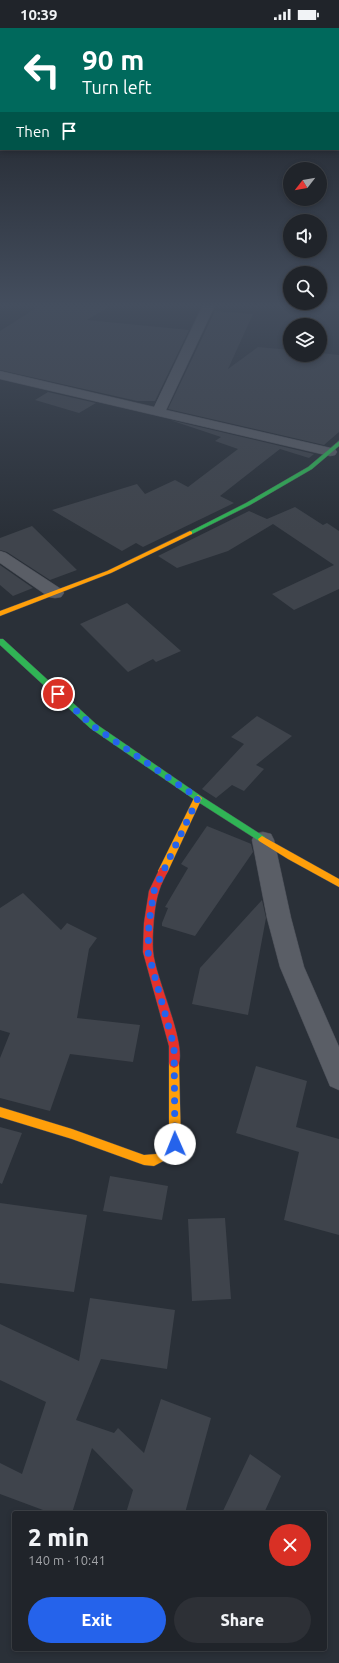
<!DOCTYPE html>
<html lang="en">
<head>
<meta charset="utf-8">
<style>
	:root { --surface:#20242a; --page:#2d3036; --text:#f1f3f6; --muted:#a2a4a8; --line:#3d4147; --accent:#2563eb }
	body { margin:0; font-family:Ubuntu,sans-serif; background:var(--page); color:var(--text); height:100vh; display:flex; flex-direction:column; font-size:15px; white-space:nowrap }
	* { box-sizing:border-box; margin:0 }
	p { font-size:13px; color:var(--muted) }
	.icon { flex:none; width:22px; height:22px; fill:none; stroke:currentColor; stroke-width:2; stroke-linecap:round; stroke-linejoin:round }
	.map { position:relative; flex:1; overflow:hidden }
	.details { position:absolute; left:12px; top:1483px; width:315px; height:140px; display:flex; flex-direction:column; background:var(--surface); border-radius:4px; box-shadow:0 2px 6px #0003,0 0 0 1px var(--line) }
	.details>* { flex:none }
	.guide { position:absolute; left:0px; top:0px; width:339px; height:122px; box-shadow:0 2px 6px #0003,0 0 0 1px var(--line); background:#00695c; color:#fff; overflow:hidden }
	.needle { width:26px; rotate:239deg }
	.controls { position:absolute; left:283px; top:134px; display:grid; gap:8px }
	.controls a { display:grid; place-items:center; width:44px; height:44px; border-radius:50%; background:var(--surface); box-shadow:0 2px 6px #0003,0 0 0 1px var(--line); font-size:20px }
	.pin { position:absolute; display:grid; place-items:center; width:34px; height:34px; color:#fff; margin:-17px; border:2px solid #fff; border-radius:50%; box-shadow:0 1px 4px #0007 }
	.me { position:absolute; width:44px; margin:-22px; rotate:359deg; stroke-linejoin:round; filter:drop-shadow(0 0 3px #0008) }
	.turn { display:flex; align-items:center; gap:14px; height:84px; padding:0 16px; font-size:18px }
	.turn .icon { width:52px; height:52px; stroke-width:2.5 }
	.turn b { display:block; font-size:28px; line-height:34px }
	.then { display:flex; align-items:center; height:38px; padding:0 16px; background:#0003; gap:8px; font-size:15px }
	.round { display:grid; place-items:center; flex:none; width:42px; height:42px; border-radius:21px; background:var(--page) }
	.overview { display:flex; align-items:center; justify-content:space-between; height:68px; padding:0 16px }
	h1 { font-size:24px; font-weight:800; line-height:30px }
	.primary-button { display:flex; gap:8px; margin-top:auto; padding:8px 16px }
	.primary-button a { flex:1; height:46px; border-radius:24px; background:var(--accent); color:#fff; font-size:16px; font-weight:800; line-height:46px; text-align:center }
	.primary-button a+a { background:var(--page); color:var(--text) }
	.status { display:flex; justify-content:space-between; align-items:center; height:28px; padding:0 20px; background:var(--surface); direction:ltr }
	.status svg { height:11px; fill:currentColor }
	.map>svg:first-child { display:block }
</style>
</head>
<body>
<div class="status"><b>10:39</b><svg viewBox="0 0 49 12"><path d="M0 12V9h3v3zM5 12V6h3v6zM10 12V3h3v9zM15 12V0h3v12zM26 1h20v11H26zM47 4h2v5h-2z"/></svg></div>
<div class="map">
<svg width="339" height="1635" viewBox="0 0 339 1635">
	<rect width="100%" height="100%" fill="#2a3038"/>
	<path fill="#3f444c" d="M 44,275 L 115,275 L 87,292 L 189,302 L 155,373 L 137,373 L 0,342 L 0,303 Z
		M 215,283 L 253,286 L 228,341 L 258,319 L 290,322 L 290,327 L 320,327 L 320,325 L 339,327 L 339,404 L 324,417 L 168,381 Z
		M 48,364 L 96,375 L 79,385 L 35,372 Z
		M 170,392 L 314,426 L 309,430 L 280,421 L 220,468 L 234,475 L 143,519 L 136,515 L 122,523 L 52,482 L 137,456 L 145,466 L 175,452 L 188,459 L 238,421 L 215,413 L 221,409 Z
		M 295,479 L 323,497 L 327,495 L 339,503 L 339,561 L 294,582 L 272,566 L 334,537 L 273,496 L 228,523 L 177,540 L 158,528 L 249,483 L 267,491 Z
		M 32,498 L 77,542 L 50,552 L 7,524 L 0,522 L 0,510 Z
		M 0,537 L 33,560 L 13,568 L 0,557 Z
		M 127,575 L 181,623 L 156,634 L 153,631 L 128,644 L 80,596 Z
		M 257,688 L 292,708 L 256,737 L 264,741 L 244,763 L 232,757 L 216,770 L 202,761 L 244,716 L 231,709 Z
		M 207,798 L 249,815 L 251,816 L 253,824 L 195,908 L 162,898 L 162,895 L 168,880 L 165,879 L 188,840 L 181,836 Z
		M 23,865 L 61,902 L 67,895 L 97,910 L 89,921 L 77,990 L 140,997 L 133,1034 L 70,1026 L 50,1083 L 0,1070 L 0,1030 L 10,1005 L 0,1002 L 0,880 Z
		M 262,872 L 266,890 L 248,987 L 192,976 L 200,940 Z
		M 256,1038 L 307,1053 L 296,1099 L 339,1111 L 339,1207 L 284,1192 L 299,1124 L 236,1105 Z
		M 0,1099 L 22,1105 L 2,1156 L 0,1155 Z
		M 110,1148 L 168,1158 L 162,1192 L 103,1183 Z
		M 0,1175 L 87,1187 L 74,1264 L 0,1255 Z
		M 225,1190 L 231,1271 L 192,1273 L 188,1191 Z
		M 90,1270 L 175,1282 L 167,1341 L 101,1331 L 76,1392 L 114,1405 L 118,1400 L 144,1425 L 161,1371 L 211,1390 L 185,1485 L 126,1485 L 133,1462 L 92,1420 L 72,1485 L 51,1485 L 0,1466 L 0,1435 L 22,1446 L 46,1374 L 0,1352 L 0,1296 L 79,1333 Z
		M 250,1426 L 281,1448 L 264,1485 L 222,1485 Z"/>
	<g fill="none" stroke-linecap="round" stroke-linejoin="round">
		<g stroke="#484c55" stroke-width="1">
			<path id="street" d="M 204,275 L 216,275 L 166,382 L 335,421 L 337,424 L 335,427 L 330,428 L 0,351 L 0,343 L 154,379 Z
				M 0,523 L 6,525 L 61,561 L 64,565 L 61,569 L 55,570 L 49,569 L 0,535 Z
				M 263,804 L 271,806 L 274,812 L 291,890 L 304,939 L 339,1019 L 339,1062 L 330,1058 L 280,939 L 267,890 L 252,812 L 255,806 Z"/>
		</g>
		<g stroke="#484c55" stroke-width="1">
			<path id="fast" d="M 339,413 L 339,418 L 312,441 L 250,477 L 192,506 L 187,505 L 246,475 L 308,439 Z
				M 0,611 L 3,611 L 96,696 L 201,768 L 265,809 L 266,811 L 265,813 L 259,813 L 195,772 L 90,700 L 0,617 Z"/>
		</g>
		<g stroke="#484c55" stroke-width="1">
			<path id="slow" d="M 190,503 L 192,504 L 192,506 L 111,545 L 0,588 L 0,583 L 107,543 Z
				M 198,767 L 202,770 L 168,843 L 166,846 L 160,846 L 158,843 L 194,770 Z
				M 262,808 L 339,851 L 339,859 L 288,831 L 259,813 L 258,811 Z
				M 174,1030 L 178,1032 L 179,1035 L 181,1116 L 169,1130 L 154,1138 L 144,1137 L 72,1111 L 0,1089 L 0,1079 L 72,1101 L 144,1127 L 156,1126 L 169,1114 L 169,1035 L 170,1032 Z"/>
		</g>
		<g stroke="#484c55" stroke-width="1">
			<path id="jam" d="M 163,839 L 166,840 L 168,843 C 165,849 161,856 159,863 C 154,877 152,908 153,923 C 155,950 188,1017 178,1038 L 174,1040 L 170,1038 L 169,1035 L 169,1018 L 143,924 L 144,895 L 149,863 L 160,840 Z"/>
		</g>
		<use href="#street" fill="#5a5e66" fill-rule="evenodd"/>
		<use href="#fast" fill="#30b455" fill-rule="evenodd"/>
		<use href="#slow" fill="#ff9f0a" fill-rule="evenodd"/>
		<use href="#jam" fill="#e5322d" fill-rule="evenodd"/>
	</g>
	<linearGradient id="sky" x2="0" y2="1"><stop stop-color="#171a1f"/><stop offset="0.55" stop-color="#444e5e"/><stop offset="1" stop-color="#444e5e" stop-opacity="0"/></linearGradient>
	<rect width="339" height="504" fill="url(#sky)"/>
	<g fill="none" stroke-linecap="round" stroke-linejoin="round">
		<path stroke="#2563eb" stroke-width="7" stroke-dasharray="0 12.6" d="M 58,666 L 93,698 L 198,770 L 154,863 L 149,895 L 148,924 L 174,1018 L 175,1116"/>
	</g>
</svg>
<div class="controls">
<a><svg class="needle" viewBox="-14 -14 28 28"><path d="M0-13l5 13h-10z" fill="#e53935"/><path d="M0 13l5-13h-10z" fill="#a2a4a8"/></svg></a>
<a><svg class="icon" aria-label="sound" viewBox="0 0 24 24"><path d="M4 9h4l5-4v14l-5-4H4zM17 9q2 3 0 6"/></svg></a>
<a><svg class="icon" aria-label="search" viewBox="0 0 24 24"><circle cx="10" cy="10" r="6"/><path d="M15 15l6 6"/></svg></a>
<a><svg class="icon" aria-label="layers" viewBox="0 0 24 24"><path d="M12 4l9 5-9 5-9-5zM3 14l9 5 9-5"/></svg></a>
</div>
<div class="pin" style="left:58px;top:666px;background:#d93025"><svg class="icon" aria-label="arrive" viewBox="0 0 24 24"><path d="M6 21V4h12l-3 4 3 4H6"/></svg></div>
<svg class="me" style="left:175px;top:1116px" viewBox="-20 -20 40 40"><circle r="19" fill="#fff"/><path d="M0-13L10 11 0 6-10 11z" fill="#2563eb"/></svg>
<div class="guide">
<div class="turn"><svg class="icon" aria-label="left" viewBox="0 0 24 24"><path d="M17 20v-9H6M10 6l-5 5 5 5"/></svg><div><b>90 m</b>Turn left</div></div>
<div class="then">Then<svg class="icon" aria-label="arrive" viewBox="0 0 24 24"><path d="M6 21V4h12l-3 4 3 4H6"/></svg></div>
</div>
<section class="details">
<div class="overview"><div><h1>2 min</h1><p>140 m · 10:41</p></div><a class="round" style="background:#d93025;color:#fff"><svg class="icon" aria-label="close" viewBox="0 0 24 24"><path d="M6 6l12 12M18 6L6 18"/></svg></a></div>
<div class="primary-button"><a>Exit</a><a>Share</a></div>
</section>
</div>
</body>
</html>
